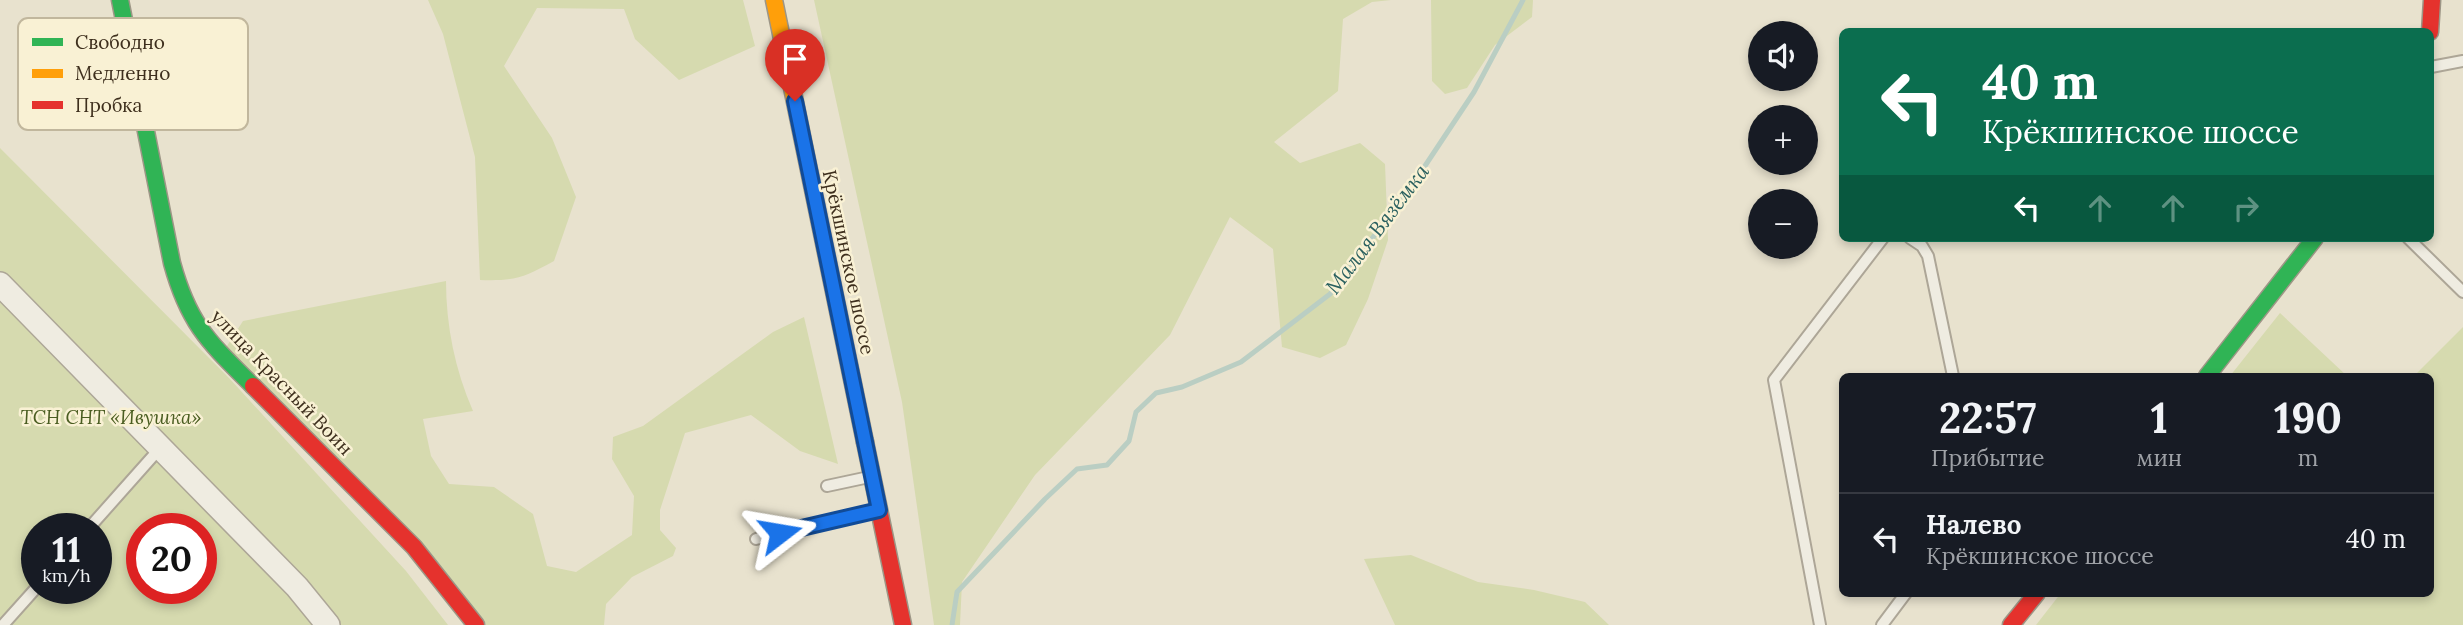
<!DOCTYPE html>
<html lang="ru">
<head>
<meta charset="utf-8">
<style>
	:root { --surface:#171b24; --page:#20242c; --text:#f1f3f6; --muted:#9ea1a6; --line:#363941 }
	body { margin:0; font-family:Lora,serif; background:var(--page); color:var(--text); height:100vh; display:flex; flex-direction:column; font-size:26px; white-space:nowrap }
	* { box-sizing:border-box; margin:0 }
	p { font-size:23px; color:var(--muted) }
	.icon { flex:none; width:38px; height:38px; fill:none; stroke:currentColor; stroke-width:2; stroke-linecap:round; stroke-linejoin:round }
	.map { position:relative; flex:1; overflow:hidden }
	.details { position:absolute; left:1839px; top:373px; width:595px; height:224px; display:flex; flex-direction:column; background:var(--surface); border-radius:10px; box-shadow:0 4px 10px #0003 }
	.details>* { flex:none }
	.hud { position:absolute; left:1839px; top:28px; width:595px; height:214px; border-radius:10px; box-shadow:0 4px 10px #0003; background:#0b6e4f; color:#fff; overflow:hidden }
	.fabs { position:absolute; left:1748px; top:21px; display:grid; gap:14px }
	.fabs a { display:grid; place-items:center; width:70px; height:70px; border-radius:50%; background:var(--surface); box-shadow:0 4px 10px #0003; font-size:35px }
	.speed { position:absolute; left:21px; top:513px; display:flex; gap:14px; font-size:35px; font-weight:700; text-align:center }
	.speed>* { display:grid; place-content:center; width:91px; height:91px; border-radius:50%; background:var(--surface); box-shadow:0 4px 10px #0003; line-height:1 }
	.speed small { font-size:18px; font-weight:400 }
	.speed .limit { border:10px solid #d22; background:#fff; color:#111 }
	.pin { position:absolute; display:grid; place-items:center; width:60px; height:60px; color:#fff; margin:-72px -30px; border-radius:50% 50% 50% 0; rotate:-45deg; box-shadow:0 0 7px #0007 }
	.pin .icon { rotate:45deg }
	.me { position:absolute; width:77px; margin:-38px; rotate:76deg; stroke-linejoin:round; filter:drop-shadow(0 0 5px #0008) }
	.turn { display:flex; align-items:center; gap:24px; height:147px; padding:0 28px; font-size:32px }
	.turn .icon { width:91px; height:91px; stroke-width:2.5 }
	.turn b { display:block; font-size:49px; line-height:60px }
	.lanes { display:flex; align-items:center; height:66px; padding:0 28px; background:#0003; justify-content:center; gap:35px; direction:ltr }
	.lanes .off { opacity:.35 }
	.eta { display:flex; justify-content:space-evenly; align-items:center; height:119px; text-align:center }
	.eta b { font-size:42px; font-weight:700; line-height:49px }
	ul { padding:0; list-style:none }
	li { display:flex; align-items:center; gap:21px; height:91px; padding:0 28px; border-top:2px solid var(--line) }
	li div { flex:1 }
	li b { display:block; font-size:26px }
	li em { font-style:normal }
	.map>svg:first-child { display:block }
</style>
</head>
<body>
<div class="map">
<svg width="2463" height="625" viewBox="0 0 2463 625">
	<rect width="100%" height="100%" fill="#e8e2ce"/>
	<path fill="#d6daaf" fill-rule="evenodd" d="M 428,0 L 743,0 L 755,46 L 679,80 L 635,39 L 624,9 L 537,8 L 504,66 L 552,138 L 576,197 L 554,261 C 523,278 515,281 480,280 L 475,157 L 443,34 Z
		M 814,0 L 1391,0 L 1372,2 L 1343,19 L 1338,91 L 1274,142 L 1300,163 L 1360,143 L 1385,164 L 1388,240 L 1368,299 L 1346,345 L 1320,358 L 1282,347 L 1273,249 L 1230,217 L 1170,335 L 1035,475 L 962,582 L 960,625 L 934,625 L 902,402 Z
		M 1431,0 L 1533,0 L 1532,17 L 1495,45 L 1467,88 L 1445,94 L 1432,81 Z
		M 0,148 L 229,378 L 406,571 L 448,625 L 0,625 ZM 37,528 L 96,528 L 96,588 L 37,588 ZM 142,528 L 201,528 L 201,588 L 142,588 Z
		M 446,281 C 446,326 455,370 473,411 L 423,419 L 431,456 L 449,484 L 494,487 L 533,514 L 547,566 L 576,572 L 632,535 L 634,496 L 612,459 L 613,437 L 643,426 L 773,332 L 804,317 L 838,464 L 800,451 L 751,415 L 685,433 L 660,510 L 660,530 L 676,548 L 673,556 L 632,577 L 606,604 L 604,625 L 485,625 L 225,349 L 243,321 Z
		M 2280,313 L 2347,376 L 2230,376 Z
		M 2463,327 L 2463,625 L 2036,625 L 2061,593 L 2431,593 L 2431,376 L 2414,376 Z
		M 1411,555 L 1478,582 L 1534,590 L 1585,602 L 1609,625 L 1395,625 L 1364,559 Z"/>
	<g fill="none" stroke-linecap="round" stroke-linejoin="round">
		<path stroke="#bacec3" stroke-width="5" d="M 952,625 L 957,592 L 1045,499 L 1077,469 L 1107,465 L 1129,441 L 1136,412 L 1156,393 L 1182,387 L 1241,362 L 1330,294 L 1409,190 L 1474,92 L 1523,0"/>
		<g stroke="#ada697" stroke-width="14">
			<path id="lane" d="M 2431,67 L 2463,61
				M 1910,238 L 1922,246 L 1928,256 L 1953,376
				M 2408,238 L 2463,292
				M 827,486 L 869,477
				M 89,528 L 161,447
				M 756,539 L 876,510
				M 3,625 L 37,587
				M 1820,625 L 1774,380 L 1883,238
				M 1882,625 L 1906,593"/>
		</g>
		<g stroke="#ada697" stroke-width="26">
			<path id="street" d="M 0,284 L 297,587 L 328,625"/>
		</g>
		<g stroke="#9d9686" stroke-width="19">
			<path id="fast" d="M 120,0 L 172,263 C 189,325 209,342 253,386
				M 2207,376 L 2315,238"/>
		</g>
		<g stroke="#9d9686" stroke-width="19">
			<path id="slow" d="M 774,0 L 865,442"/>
		</g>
		<g stroke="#9d9686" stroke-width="19">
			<path id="jam" d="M 2430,32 L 2432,0
				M 253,386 L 414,547 L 476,625
				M 865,442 L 903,625
				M 2011,625 L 2037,593"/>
		</g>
		<use href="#lane" stroke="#efece1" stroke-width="10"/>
		<use href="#street" stroke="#efece1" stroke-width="23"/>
		<use href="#fast" stroke="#30b455" stroke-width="16"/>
		<use href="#slow" stroke="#ff9f0a" stroke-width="16"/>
		<use href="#jam" stroke="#e5322d" stroke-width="16"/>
	</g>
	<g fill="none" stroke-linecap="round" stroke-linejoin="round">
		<g stroke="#114b97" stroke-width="18">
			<path id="route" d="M 780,533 L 879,510 L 795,101"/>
		</g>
		<use href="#route" stroke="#1a73e8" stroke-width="12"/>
	</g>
	<g text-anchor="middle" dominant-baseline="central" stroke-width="5" stroke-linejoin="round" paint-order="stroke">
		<g font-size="19" fill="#3e2f1d" stroke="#f9f1d4">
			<text transform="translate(849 262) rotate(78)">Крёкшинское шоссе</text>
			<text transform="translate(282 382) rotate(46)">улица Красный Воин</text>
		</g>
		<g font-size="19" font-style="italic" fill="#4a5d21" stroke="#f9f1d4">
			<text x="111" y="417">ТСН СНТ «Ивушка»</text>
		</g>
		<g font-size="21" font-style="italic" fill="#2a605f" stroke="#f9f1d4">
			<text transform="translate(1377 229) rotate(-53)">Малая Вязёмка</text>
		</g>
	</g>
	<rect x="18" y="18" width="230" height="112" rx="10" fill="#f9f1d4" stroke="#c1b79d" stroke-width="2"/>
	<rect x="32" y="38" width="31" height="8" fill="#30b455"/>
	<rect x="32" y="69" width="31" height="9" fill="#ff9f0a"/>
	<rect x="32" y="101" width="31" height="8" fill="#e5322d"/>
	<g font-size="19" fill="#3e2f1d">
		<text x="75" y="49">Свободно</text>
		<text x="75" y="80">Медленно</text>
		<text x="75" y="112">Пробка</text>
	</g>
</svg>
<div class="fabs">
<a><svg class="icon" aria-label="sound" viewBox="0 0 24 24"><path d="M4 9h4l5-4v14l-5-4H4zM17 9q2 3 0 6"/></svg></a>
<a>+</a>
<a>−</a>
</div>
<div class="speed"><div>11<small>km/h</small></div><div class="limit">20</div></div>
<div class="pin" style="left:795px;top:101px;background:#d93025"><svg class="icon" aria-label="arrive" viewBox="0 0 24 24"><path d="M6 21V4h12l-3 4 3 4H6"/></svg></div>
<svg class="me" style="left:780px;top:533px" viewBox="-20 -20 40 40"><path d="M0-17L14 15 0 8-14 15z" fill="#1a73e8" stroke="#fff" stroke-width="4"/></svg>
<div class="hud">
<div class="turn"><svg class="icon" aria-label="left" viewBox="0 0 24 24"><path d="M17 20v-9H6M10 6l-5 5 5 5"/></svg><div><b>40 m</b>Крёкшинское шоссе</div></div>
<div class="lanes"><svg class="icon" aria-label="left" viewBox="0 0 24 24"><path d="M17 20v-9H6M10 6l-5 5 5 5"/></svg><svg class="icon off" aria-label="ahead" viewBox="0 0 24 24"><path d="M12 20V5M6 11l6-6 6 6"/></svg><svg class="icon off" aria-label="ahead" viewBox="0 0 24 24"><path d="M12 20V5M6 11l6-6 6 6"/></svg><svg class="icon off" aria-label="right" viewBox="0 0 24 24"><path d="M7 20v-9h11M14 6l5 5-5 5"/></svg></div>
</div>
<section class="details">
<div class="eta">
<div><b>22:57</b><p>Прибытие</p></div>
<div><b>1</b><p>мин</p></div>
<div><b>190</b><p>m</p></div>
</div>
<ul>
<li><svg class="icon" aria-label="left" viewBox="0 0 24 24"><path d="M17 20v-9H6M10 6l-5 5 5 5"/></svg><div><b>Налево</b><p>Крёкшинское шоссе</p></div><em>40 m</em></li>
</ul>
</section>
</div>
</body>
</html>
